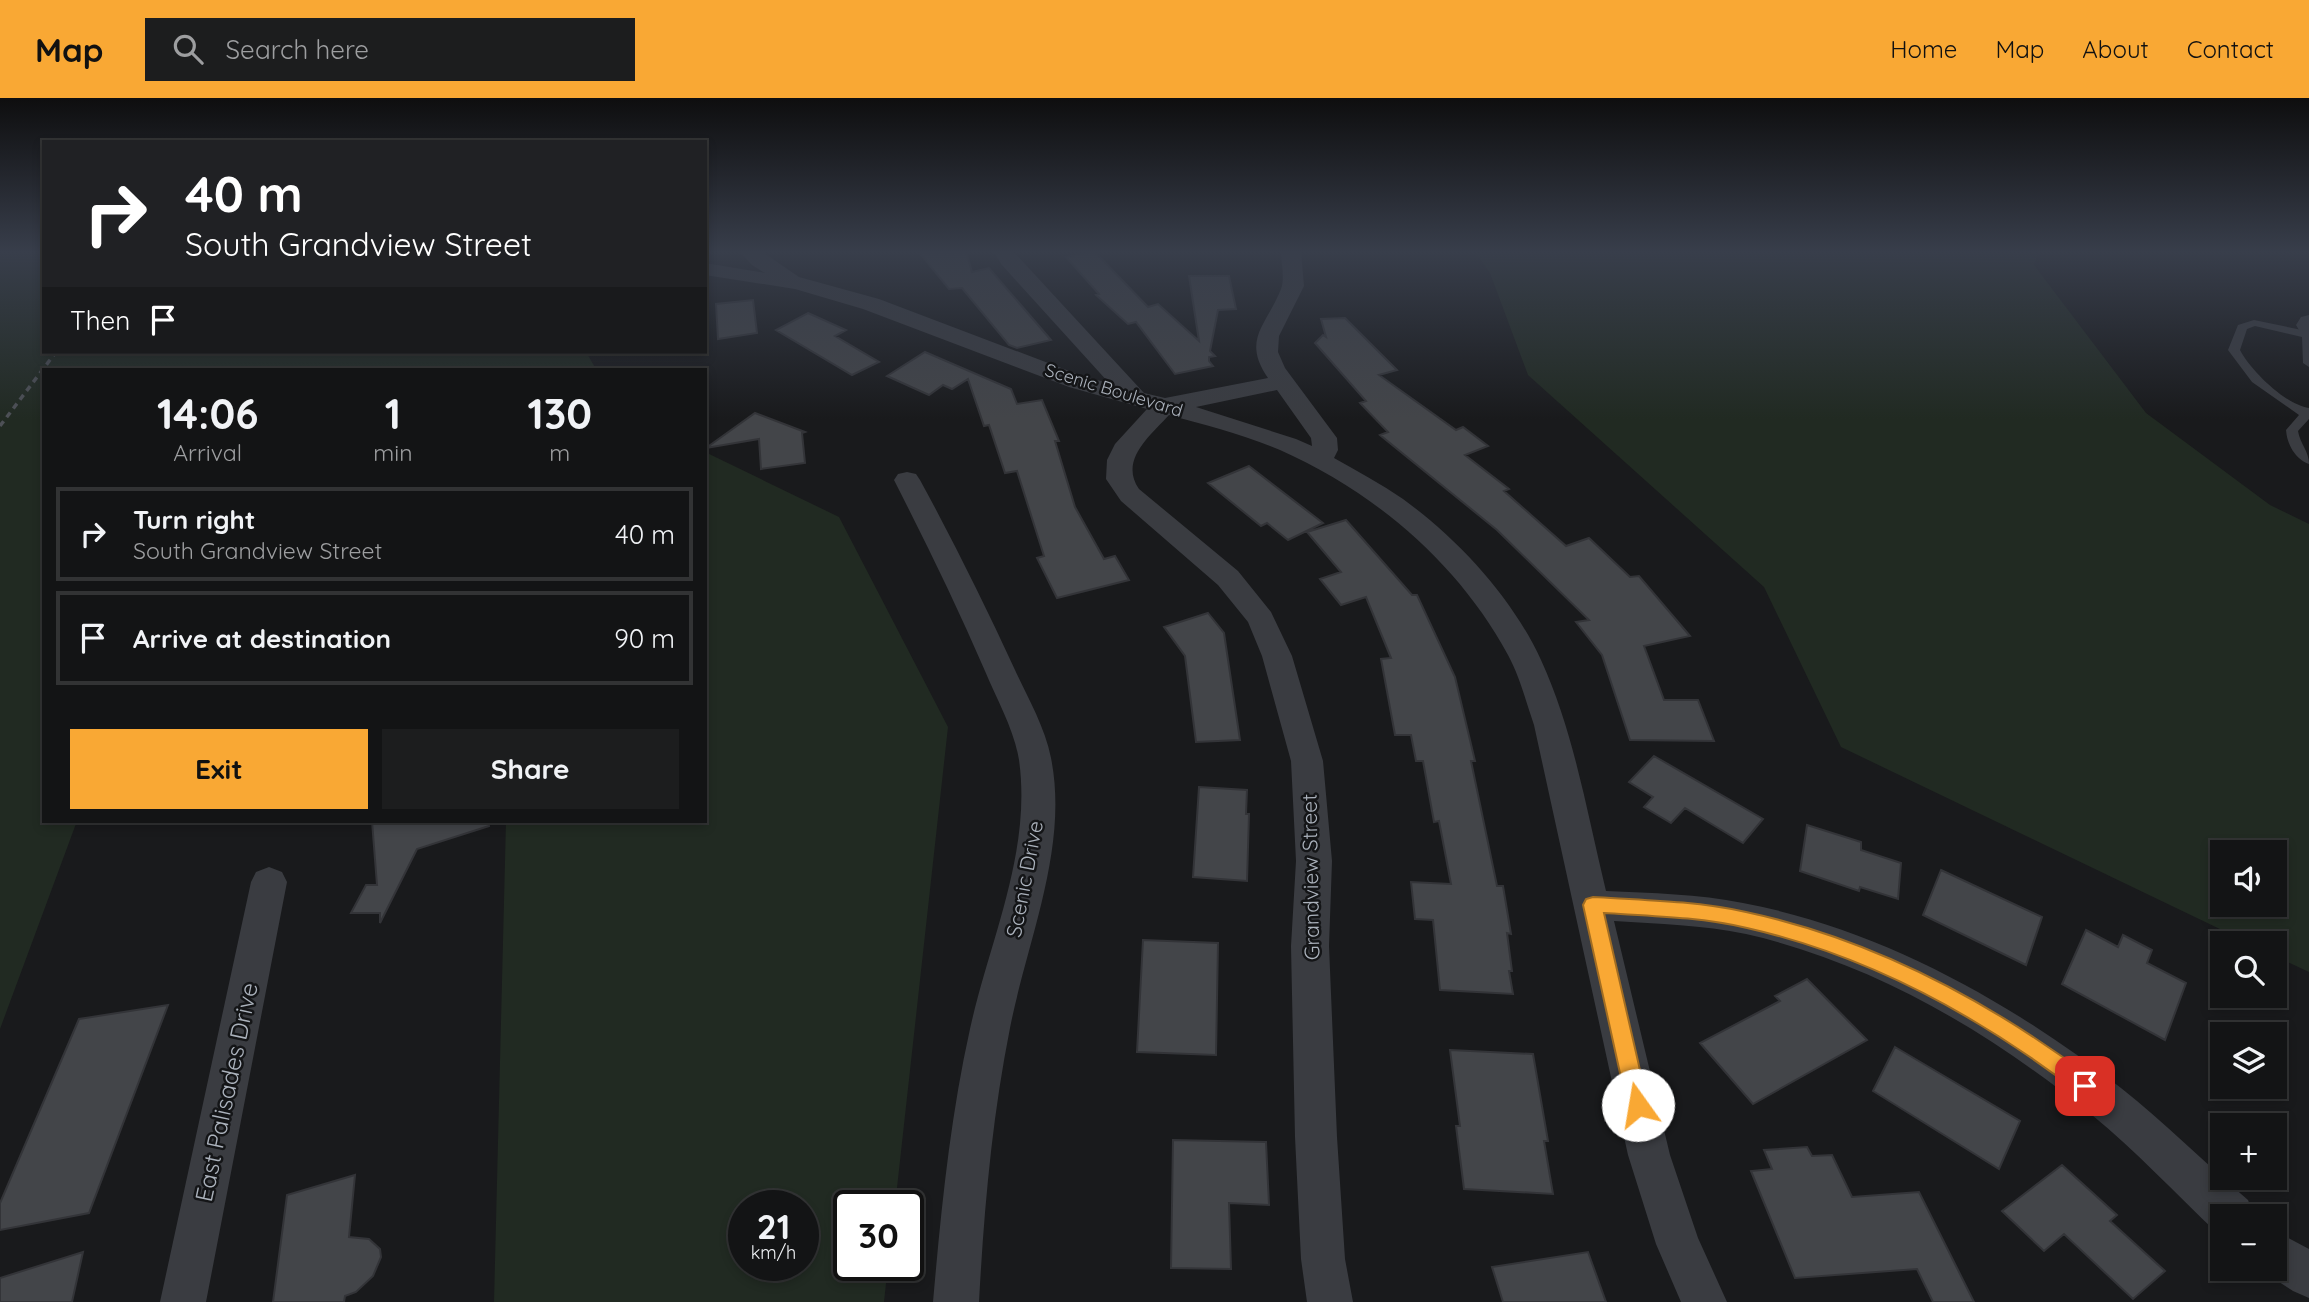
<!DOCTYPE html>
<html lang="en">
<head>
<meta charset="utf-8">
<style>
	:root { --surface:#131415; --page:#1c1d1e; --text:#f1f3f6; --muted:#9d9ea0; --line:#323334; --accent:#f9a834 }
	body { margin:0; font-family:Quicksand,sans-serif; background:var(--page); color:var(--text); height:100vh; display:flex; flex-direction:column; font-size:26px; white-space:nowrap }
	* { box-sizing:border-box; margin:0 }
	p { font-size:23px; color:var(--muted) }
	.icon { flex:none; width:38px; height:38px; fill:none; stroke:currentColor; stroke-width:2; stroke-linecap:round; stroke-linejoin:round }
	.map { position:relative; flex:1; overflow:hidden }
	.drawer { position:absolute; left:42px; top:270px; width:665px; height:455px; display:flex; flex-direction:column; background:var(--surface); border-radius:0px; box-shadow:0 4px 10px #0003,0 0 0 2px var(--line) }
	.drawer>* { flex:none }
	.top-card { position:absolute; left:42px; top:42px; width:665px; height:214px; border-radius:0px; box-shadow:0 4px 10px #0003,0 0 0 2px var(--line); background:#202124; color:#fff; overflow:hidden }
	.controls { position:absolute; left:2210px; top:742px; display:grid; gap:14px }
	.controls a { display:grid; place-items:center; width:77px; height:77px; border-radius:0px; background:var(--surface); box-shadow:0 4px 10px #0003,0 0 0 2px var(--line); font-size:35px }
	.speed { position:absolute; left:728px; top:1092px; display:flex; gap:14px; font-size:35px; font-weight:700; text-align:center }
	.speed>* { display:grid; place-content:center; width:91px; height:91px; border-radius:50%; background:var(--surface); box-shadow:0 4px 10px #0003,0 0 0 2px var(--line); line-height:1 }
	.speed small { font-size:18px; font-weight:400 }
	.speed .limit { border:4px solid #111; border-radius:10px; background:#fff; color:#111 }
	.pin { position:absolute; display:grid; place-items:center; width:60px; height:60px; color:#fff; margin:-30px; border-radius:14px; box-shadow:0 4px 10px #0006 }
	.me { position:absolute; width:77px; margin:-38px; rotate:347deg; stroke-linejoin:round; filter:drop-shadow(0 0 5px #0008) }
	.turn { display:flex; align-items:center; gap:24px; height:147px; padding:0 28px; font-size:32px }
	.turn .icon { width:91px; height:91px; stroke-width:2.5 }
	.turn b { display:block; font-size:49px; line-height:60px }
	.then { display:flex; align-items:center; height:66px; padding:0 28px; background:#0003; gap:14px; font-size:26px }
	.eta { display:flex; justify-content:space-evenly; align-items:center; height:119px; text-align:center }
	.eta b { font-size:42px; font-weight:700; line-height:49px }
	.button { display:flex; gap:14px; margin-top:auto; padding:14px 28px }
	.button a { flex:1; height:80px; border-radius:0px; background:var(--accent); color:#111; font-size:28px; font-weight:700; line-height:80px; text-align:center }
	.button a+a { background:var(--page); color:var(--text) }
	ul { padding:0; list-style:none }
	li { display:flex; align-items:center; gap:21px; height:94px; margin:0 14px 10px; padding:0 14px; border:4px solid var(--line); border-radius:0px }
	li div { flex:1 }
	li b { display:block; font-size:26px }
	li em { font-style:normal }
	header { display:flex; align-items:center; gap:42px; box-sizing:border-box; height:98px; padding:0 35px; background:var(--accent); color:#111 }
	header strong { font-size:33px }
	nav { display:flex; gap:38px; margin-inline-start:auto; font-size:24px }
	.search { width:490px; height:63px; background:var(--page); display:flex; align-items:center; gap:18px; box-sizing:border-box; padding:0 24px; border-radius:0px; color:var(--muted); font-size:26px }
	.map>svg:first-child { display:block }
</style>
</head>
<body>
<header>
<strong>Map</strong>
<div class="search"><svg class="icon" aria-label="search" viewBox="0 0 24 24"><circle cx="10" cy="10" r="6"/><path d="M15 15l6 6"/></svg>Search here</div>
<nav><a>Home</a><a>Map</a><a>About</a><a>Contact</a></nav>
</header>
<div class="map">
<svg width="2309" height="1204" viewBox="0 0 2309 1204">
	<rect width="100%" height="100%" fill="#191a1c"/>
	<path fill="#212a22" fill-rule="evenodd" d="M 0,153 L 44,153 L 44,254 L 586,254 L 596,271 L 44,271 L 44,723 L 77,723 L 0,931 Z
		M 1475,153 L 2038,153 L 2034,167 L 2146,315 L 2270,407 L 2309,426 L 2309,874 L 2275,858 L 2275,845 L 2249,845 L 1841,649 L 1764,489 L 1528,277 L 1490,175 ZM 2222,754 L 2275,754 L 2275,807 L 2222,807 Z
		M 705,354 L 839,419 L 948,629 L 895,1108 L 849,1108 L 849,1167 L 888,1167 L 884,1204 L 494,1204 L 506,723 L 705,723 ZM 744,1108 L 803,1108 L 803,1167 L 744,1167 Z"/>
	<path fill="#434549" stroke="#333438" stroke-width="2" d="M 918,153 L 966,153 L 972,174 L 989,170 L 1051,242 L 1017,250 L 1009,247 L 962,190 L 949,191 Z
		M 1094,153 L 1148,209 L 1158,206 L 1199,243 L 1189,178 L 1229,178 L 1236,211 L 1218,212 L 1210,253 L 1215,258 L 1209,259 L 1209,263 L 1213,268 L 1175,276 L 1136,224 L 1128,226 L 1096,197 L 1099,196 L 1066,159 Z
		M 753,202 L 757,235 L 718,241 L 716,206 Z
		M 808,215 L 846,232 L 835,238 L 879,264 L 852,277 L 776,232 Z
		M 1345,220 L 1397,272 L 1379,277 L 1456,332 L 1463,329 L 1488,348 L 1465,357 L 1509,391 L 1504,393 L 1566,448 L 1589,440 L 1630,479 L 1639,478 L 1690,538 L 1644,548 L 1664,602 L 1698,602 L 1714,643 L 1630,642 L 1602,557 L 1576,524 L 1589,522 L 1497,432 L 1380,337 L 1388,334 L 1360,305 L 1366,303 L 1315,245 L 1323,237 L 1326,239 L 1321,221 Z
		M 925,254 L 1011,291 L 1017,306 L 1042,302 L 1059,343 L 1055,343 L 1075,409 L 1104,461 L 1115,458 L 1129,482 L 1057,500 L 1037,460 L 1044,458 L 1017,373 L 1005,375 L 989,327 L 984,328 L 968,281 L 952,291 L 943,287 L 929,297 L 887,278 Z
		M 755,315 L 805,334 L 802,335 L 805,365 L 761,371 L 759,341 L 706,350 Z
		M 1249,368 L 1323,425 L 1288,442 L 1267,425 L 1261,428 L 1208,385 Z
		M 1346,422 L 1412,497 L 1417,497 L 1455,579 L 1475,663 L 1471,663 L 1497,788 L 1503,788 L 1511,836 L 1507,835 L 1512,873 L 1509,873 L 1513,896 L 1440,892 L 1433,822 L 1415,821 L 1411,784 L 1451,786 L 1439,723 L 1434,724 L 1423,663 L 1416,663 L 1411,637 L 1395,637 L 1381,561 L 1391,560 L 1366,499 L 1341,507 L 1320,481 L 1341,474 L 1307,434 Z
		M 1208,515 L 1224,535 L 1240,642 L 1196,644 L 1185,558 L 1164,529 Z
		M 1654,658 L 1763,721 L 1743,745 L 1685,710 L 1671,725 L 1644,709 L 1653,699 L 1629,684 Z
		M 1199,689 L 1247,692 L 1246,716 L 1249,716 L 1247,783 L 1193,779 Z
		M 372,723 L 488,723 L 489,728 L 417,751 L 380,825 L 380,815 L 351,815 L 366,787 L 377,787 Z
		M 1807,727 L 1861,744 L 1861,752 L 1901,765 L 1898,801 L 1860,789 L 1859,793 L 1800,773 Z
		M 1941,772 L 2042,819 L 2026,867 L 1923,817 Z
		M 2086,832 L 2118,849 L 2123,837 L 2152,852 L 2147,865 L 2186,885 L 2165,942 L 2062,886 Z
		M 1143,842 L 1218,845 L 1216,957 L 1137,954 Z
		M 1807,881 L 1867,942 L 1753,1006 L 1700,945 L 1780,903 L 1775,898 Z
		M 168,907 L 89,1115 L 0,1132 L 0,1105 L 79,921 Z
		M 1895,949 L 2020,1023 L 1999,1071 L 1873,993 Z
		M 1450,952 L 1533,956 L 1548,1043 L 1544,1043 L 1553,1096 L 1464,1091 L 1456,1028 L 1460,1028 Z
		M 1173,1042 L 1266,1044 L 1269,1107 L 1229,1105 L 1231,1171 L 1171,1170 Z
		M 1807,1049 L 1812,1058 L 1832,1057 L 1852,1099 L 1919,1094 L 1974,1204 L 1933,1204 L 1917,1171 L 1795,1180 L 1751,1073 L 1772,1071 L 1764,1052 Z
		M 2062,1067 L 2117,1117 L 2110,1123 L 2165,1173 L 2133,1201 L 2064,1136 L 2044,1153 L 2002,1113 Z
		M 355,1077 L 349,1139 L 369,1141 L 380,1151 L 381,1159 L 373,1178 L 356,1194 L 345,1198 L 344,1204 L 273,1204 L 287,1097 Z
		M 83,1154 L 72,1204 L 0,1204 L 0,1180 Z
		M 1588,1154 L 1606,1204 L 1503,1204 L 1492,1169 Z"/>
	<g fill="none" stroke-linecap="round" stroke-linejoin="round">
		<path fill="#3a3c41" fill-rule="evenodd" d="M 2254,222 L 2302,232 L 2303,227 L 2309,226 L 2309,269 L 2303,265 L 2302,239 L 2255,228 L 2247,231 L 2240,252 C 2251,273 2286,307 2309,310 L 2309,321 L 2298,333 C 2300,346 2309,353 2309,366 C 2295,361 2287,346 2286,332 L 2299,317 L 2252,284 L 2228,252 L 2238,227 Z"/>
		<path fill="#3a3c41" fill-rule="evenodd" d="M 739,153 L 761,153 L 799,179 L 879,201 L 1085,279 L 1109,285 L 1002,167 L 993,153 L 1013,153 L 1144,295 L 1165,300 L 1268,280 C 1241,241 1267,227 1281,191 C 1285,181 1281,164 1281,153 L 1301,153 L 1304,188 L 1279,238 L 1278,254 L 1285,270 L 1337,340 L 1338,352 L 1334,360 C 1357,373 1381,386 1403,401 C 1458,441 1512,499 1541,562 C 1574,634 1587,715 1606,793 C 1652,795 1698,796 1743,805 C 1881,831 2011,904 2121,990 C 2165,1025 2205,1065 2248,1102 L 2254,1118 L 2222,1118 L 2222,1136 L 2216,1134 C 2175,1095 2136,1053 2092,1017 C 1991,935 1874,865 1746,836 C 1703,827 1658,826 1614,823 L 1670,1057 L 1698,1140 L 1727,1204 L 1681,1204 L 1656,1146 L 1628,1057 L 1534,627 C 1526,604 1520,579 1508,557 C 1459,466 1375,394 1280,352 C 1245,337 1205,327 1169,317 C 1150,338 1119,362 1139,391 L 1238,473 L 1271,514 L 1292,558 L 1323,663 L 1332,763 L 1329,848 L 1337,1039 L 1345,1161 L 1353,1204 L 1307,1204 L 1301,1161 L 1295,1039 L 1291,848 L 1296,763 L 1291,663 L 1262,558 L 1248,524 L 1218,487 L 1121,403 L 1106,381 L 1107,362 L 1115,346 L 1147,311 L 1069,289 L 863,211 L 795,191 L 705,177 L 705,165 L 765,175 L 752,167 ZM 1277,292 L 1311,340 L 1312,348 L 1296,341 L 1196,309 Z
			M 2309,217 L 2309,233 L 2299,232 L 2296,227 L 2301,219 Z
			M 907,374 L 916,376 L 920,382 C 954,444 985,507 1015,572 C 1028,600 1045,629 1051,660 C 1069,750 1027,843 1010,930 C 992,1020 984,1112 979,1204 L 933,1204 C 941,1113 950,1021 970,931 C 989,844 1032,754 1019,662 C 1014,631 997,602 985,573 C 957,508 926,445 894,382 L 898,376 Z
			M 269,769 L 282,774 L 287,784 L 206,1204 L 160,1204 L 251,784 L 256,774 Z
			M 2275,1133 L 2309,1151 L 2309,1200 L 2293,1193 L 2259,1171 L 2275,1171 Z"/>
		<path stroke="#4d5056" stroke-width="3.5" stroke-dasharray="6 5" stroke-linecap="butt" d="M 0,328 L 56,254"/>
	</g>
	<linearGradient id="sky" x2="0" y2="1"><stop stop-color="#0e0e0f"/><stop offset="0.48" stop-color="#383e4b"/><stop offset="1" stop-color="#383e4b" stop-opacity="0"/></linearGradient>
	<rect width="2309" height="321" fill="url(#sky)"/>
	<path fill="#f9a834" stroke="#a26d22" stroke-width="2" d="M 1593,799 C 1644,802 1696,803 1746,814 C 1873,841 1989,903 2093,981 L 2096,988 L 2093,994 L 2085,997 L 2078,994 C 1979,918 1870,858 1747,830 C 1700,819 1652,818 1604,815 L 1648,1007 L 1645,1014 L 1638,1016 L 1630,1014 L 1627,1007 L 1583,807 L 1586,801 Z"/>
	<g text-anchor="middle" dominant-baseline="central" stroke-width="5" stroke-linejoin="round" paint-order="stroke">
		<g font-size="18" fill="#abb2bc" stroke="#141517">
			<text transform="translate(1114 292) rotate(17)">Scenic Boulevard</text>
		</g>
		<g font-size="21" fill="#abb2bc" stroke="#141517">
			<text transform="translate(1310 779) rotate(-91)">Grandview Street</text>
			<text transform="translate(1024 781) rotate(-79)">Scenic Drive</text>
		</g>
		<g font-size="24" fill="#abb2bc" stroke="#141517">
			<text transform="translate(226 994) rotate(-78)">East Palisades Drive</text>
		</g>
	</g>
</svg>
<div class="controls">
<a><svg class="icon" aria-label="sound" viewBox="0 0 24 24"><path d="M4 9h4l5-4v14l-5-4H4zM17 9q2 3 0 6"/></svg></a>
<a><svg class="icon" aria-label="search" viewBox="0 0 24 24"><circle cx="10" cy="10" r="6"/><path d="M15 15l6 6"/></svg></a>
<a><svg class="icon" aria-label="layers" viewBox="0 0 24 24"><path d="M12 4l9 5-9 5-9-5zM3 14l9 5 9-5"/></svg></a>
<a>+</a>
<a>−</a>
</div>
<div class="speed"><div>21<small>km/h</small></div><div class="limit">30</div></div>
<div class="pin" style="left:2085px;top:988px;background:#d93025"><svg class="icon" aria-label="arrive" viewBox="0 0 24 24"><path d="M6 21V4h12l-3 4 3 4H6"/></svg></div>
<svg class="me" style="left:1638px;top:1007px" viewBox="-20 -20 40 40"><circle r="19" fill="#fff"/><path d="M0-13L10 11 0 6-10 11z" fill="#f9a834"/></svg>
<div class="top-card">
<div class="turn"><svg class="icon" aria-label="right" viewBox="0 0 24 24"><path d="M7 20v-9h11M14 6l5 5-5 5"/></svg><div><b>40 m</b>South Grandview Street</div></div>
<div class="then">Then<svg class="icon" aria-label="arrive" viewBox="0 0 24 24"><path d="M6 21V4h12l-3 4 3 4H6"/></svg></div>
</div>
<section class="drawer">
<div class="eta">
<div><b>14:06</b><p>Arrival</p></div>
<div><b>1</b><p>min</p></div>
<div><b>130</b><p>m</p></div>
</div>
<ul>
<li><svg class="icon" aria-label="right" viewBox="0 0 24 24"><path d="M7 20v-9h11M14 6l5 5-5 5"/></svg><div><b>Turn right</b><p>South Grandview Street</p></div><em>40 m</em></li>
<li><svg class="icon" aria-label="arrive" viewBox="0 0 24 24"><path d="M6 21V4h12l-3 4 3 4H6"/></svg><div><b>Arrive at destination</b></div><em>90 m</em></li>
</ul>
<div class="button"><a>Exit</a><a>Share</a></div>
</section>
</div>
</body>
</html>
